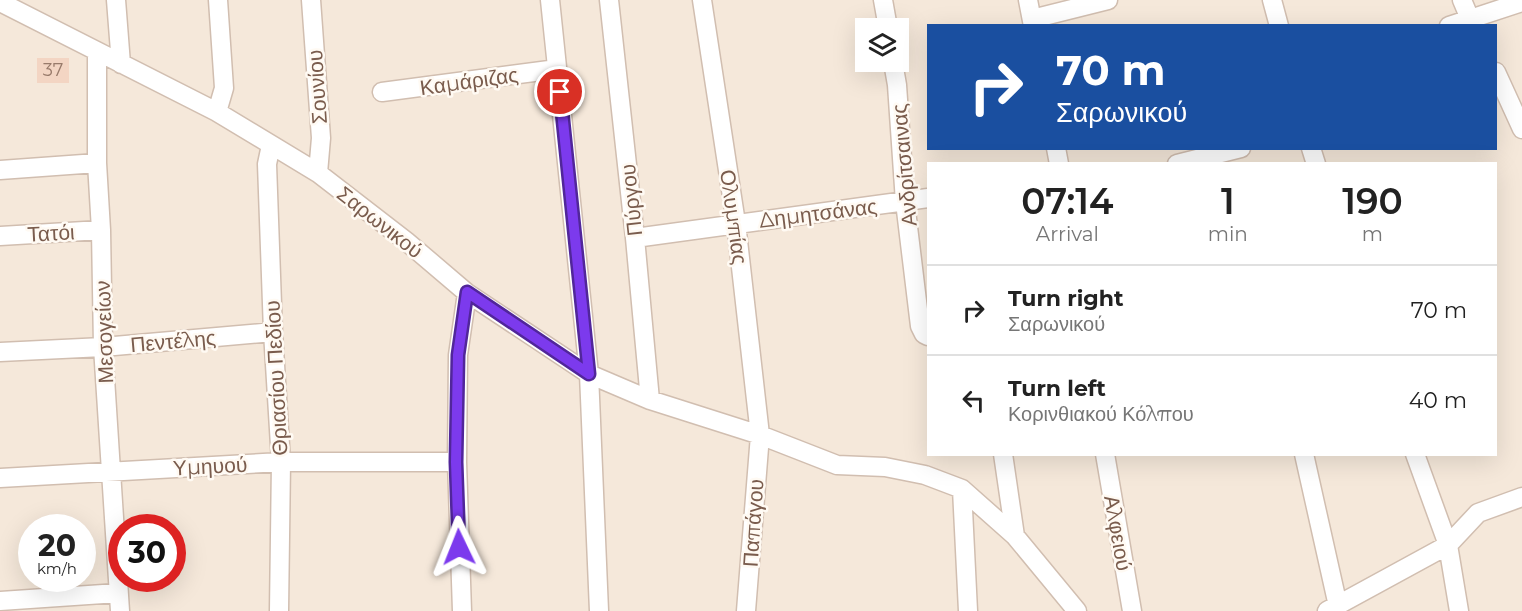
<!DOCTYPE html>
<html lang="en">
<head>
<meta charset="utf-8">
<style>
	:root { --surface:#fff; --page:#f6f6f6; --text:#222; --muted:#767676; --line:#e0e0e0 }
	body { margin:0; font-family:Montserrat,sans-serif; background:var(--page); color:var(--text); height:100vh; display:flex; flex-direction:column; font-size:22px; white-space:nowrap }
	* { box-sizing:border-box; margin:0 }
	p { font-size:20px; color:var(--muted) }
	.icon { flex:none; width:33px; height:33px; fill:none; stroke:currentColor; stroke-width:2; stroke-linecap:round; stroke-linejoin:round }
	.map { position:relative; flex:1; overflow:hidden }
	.sheet { position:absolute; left:927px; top:162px; width:570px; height:294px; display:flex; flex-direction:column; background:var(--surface); border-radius:0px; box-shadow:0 6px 24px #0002 }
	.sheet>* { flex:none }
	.top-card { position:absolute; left:927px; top:24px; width:570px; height:126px; border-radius:0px; box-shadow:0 6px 24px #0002; background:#1a4fa0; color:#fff; overflow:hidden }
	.controls { position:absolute; left:855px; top:18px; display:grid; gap:12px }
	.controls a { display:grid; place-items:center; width:54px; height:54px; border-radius:0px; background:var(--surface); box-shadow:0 6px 24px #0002; font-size:30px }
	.speed { position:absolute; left:18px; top:514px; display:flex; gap:12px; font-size:30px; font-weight:700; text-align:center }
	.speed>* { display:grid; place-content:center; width:78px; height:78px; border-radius:50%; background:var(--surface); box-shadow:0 6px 24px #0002; line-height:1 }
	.speed small { font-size:15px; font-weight:400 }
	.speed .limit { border:9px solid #d22; background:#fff; color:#111 }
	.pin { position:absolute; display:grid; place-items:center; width:51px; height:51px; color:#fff; margin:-26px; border:3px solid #fff; border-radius:50%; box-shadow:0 2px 6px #0007 }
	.me { position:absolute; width:66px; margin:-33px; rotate:358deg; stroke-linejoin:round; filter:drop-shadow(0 0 4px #0008) }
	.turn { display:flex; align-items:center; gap:21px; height:126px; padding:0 30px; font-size:27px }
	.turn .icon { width:78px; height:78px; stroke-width:2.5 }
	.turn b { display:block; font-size:42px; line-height:51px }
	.eta { display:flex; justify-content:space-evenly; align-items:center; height:102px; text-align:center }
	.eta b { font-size:36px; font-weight:600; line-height:42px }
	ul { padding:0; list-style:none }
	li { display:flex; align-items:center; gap:18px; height:90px; padding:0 30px; border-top:2px solid var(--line) }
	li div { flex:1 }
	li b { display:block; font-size:22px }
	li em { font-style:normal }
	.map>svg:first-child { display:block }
</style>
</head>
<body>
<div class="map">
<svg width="1522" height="611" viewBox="0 0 1522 611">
	<rect width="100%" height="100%" fill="#fdf6ec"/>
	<path fill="#f5e8da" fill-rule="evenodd" d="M 0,0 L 1522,0 L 1522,611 L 0,611 ZM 928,26 L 1496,26 L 1496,148 L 928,148 ZM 866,28 L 898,28 L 898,62 L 866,62 ZM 928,164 L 1496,164 L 1496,454 L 928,454 ZM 32,528 L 82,528 L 82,579 L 32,579 ZM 122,528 L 172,528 L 172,579 L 122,579 Z"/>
	<path fill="#f3d5c3" d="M 37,58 L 69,58 L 69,83 L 37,83 Z"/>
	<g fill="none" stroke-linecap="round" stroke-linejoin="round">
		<g stroke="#d1beb0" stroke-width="21">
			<path id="minor" d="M 116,0 L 121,64
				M 311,0 L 321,138 L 318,173
				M 550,0 L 589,374 L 599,611
				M 609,0 L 635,238 L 650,400
				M 702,0 L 736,223 L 760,435 L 746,611
				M 883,0 L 888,28
				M 1028,0 L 1033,26
				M 1272,0 L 1279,26
				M 1462,0 L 1473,26
				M 0,2 L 217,112 L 318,173 L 406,241 L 467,293 L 589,374 L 650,400 L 760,435 L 837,465 L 885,467 L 925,475 L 962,489 L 1015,536 L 1077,611
				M 1032,19 L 1108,0
				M 1449,26 L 1522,2
				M 97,52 L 97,163 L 101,230 L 103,347 L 120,611
				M 893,62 L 897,85 L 905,202 L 920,326 L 924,334 L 928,336
				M 1496,72 L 1522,129
				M 382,92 L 557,69
				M 217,112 L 224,88 L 218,0
				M 271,145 L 267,164 L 273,332 L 281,462 L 279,611
				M 1056,148 L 1059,164
				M 1311,148 L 1316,164
				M 1177,164 L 1241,148
				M 0,170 L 97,163
				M 0,236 L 101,230
				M 635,238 L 928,198
				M 0,352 L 103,347 L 273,332
				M 1003,454 L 1015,536
				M 1105,454 L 1132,611
				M 1304,454 L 1338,606
				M 1415,454 L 1448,545 L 1459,611
				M 0,478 L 281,462 L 457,462
				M 962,489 L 968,611
				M 0,601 L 118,593
				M 462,611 L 457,462 L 458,355 L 467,293
				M 1327,611 L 1448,545 L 1478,513 L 1522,497"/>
		</g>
		<use href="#minor" stroke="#fff" stroke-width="18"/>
	</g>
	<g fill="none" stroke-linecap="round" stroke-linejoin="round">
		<g stroke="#51269a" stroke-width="15">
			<path id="route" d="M 459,547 L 456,462 L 458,355 L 467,292 L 589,374 L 560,92"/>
		</g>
		<use href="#route" stroke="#7c3aed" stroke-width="10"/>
	</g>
	<g text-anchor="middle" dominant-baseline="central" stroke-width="5" stroke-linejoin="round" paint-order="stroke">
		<g font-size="18" fill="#987a6a">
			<text x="53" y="70">37</text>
		</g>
		<g font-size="21" fill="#7a5c4d" stroke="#fffaf3">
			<text transform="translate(469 81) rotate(-8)">Καμάριζας</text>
			<text transform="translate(317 87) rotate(-94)">Σουνίου</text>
			<text transform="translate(904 165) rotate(-95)">Ανδρίτσαινας</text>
			<text transform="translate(631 200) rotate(-96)">Πύργου</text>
			<text transform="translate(818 213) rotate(-7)">Δημητσάνας</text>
			<text transform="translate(734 217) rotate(82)">Ολυμπίας</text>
			<text transform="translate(380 222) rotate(38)">Σαρωνικού</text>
			<text transform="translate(51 233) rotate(-3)">Τατόι</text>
			<text transform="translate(104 332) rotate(-92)">Μεσογείων</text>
			<text transform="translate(173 341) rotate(-5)">Πεντέλης</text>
			<text transform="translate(276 378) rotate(-93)">Θριασίου Πεδίου</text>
			<text transform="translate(210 466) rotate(-3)">Υμηυού</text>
			<text transform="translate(753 523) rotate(-86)">Παπάγου</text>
			<text transform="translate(1118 533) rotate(80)">Αλφειού</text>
		</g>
	</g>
</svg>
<div class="controls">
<a><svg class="icon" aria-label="layers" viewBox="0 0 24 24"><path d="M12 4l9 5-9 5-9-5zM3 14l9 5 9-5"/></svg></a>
</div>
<div class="speed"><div>20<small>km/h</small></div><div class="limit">30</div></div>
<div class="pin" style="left:560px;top:92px;background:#d93025"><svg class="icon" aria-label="arrive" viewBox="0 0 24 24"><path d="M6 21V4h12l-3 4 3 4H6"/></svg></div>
<svg class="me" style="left:459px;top:547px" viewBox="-20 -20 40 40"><path d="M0-17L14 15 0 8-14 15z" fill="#7c3aed" stroke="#fff" stroke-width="4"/></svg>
<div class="top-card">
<div class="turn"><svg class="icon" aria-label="right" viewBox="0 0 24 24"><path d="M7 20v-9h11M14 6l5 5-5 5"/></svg><div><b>70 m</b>Σαρωνικού</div></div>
</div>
<section class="sheet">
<div class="eta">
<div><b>07:14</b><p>Arrival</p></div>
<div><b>1</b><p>min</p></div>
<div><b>190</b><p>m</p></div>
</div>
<ul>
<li><svg class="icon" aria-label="right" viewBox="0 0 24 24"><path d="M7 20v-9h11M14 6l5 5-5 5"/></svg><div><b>Turn right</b><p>Σαρωνικού</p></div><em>70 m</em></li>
<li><svg class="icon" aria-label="left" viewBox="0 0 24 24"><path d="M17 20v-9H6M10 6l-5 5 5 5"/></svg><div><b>Turn left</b><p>Κορινθιακού Κόλπου</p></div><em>40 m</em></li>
</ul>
</section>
</div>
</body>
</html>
